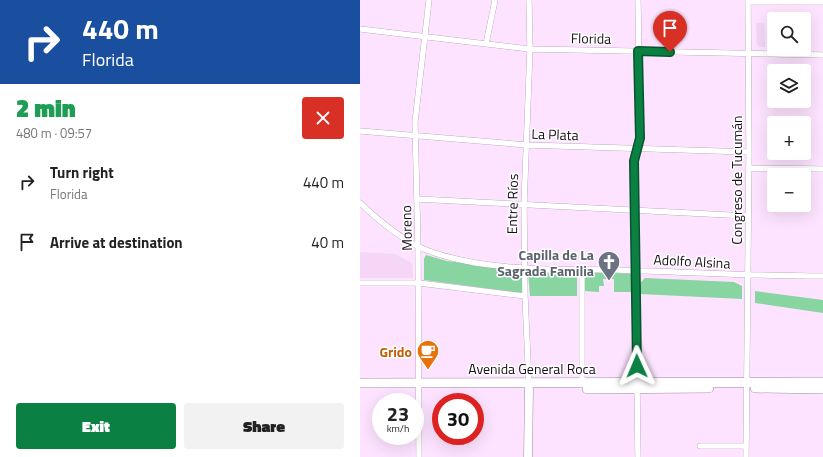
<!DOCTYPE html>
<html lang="en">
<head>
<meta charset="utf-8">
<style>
	:root { --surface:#fff; --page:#f2f2f2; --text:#222; --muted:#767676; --accent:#0b8043 }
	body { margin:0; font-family:"Titillium Web",sans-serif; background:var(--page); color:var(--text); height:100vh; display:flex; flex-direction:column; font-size:15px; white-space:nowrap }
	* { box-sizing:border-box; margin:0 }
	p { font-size:13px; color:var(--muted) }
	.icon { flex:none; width:22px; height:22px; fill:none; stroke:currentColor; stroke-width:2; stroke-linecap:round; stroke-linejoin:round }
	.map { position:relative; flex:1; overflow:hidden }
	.details { display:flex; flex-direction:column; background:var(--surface); width:360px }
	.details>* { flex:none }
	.guide { background:#1a4fa0; color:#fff; overflow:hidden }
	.controls { position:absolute; left:407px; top:12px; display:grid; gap:8px }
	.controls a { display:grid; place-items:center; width:44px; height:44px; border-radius:4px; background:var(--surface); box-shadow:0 4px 16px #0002; font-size:20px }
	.speed { position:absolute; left:12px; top:393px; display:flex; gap:8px; font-size:20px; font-weight:700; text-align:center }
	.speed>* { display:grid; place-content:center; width:52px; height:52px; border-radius:50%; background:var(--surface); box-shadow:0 4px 16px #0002; line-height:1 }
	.speed small { font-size:10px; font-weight:400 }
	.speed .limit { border:6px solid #d22; background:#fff; color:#111 }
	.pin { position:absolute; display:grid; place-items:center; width:34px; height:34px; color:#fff; margin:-41px -17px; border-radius:50% 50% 50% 0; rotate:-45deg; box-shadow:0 0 4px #0007 }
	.pin .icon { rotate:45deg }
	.me { position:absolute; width:44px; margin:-22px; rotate:359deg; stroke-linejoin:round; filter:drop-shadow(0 0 3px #0008) }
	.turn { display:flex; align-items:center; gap:14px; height:84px; padding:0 16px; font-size:18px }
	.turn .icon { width:52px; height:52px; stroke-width:2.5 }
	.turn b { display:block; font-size:28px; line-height:34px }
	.round { display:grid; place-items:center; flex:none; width:42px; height:42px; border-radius:4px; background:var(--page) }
	.headline { display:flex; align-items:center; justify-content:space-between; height:68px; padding:0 16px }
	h1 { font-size:24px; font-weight:800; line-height:30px; color:#1e9e55 }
	.action { display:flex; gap:8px; margin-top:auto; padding:8px 16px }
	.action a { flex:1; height:46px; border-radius:4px; background:var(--accent); color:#fff; font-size:16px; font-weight:800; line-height:46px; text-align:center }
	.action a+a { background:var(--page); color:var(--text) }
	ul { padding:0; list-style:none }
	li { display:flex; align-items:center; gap:12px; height:60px; padding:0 16px }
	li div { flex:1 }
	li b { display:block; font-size:15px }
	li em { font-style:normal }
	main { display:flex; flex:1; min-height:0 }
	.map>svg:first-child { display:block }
</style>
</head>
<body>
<main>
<section class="details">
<div class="guide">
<div class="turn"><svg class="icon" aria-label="right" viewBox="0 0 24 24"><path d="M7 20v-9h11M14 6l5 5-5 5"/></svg><div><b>440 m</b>Florida</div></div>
</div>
<div class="headline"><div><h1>2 min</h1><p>480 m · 09:57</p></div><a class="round" style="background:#d93025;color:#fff"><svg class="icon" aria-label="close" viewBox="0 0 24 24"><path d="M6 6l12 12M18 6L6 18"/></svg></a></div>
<ul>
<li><svg class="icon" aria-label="right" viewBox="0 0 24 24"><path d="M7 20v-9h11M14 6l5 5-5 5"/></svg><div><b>Turn right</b><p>Florida</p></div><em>440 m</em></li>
<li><svg class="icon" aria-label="arrive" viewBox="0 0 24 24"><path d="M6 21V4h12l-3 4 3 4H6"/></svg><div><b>Arrive at destination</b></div><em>40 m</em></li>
</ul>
<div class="action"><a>Exit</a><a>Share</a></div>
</section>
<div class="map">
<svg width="463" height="457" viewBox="0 0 463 457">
	<rect width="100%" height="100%" fill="#fde3ff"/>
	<path fill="#f5d6f7" d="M 396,23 L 404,23 L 405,47 L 399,47 L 397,44 Z
		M 0,252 L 35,254 L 52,263 L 53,278 L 0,278 Z"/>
	<path fill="#88d5a2" d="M 66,255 L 87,261 L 162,270 L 162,293 L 64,280 L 64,259 Z
		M 224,271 L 273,274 L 274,292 L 254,292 L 254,279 L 243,279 L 244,286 L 239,286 L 239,292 L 224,291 Z
		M 168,272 L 217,275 L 217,296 L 170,296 Z
		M 285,278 L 374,282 L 382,286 L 382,299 L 280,294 L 280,283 Z
		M 395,291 L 463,300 L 463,313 L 395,303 Z"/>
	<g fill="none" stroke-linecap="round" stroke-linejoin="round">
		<g stroke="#a189a3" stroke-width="6">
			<path id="street" d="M 278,0 L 280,138 L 274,161 L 278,457
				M 388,2 L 463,2
				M 0,29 L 170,49 L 463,55
				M 126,44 L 135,0
				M 0,131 L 167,145 L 389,152
				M 389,168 L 463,169
				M 57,199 L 388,216
				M 0,203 C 18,220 46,243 69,251 C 127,272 197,269 258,270 C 326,272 394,276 463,276
				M 0,283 L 59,283 L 165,296
				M 222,382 L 222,269
				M 169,385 L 165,296 L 164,205 L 170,49 L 169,0
				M 340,446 L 386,446
				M 59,457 L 58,247 L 55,122 L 69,0
				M 386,457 L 389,152 L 388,0"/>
		</g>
		<g stroke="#a189a3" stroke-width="9">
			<path id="secondary" d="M 168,457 L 169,389"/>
		</g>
		<g stroke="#a189a3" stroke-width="10">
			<path id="primary" d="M 0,383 L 463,382
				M 395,388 L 463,389
				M 227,389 L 349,388"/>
		</g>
		<use href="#street" stroke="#fff" stroke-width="5.5"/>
		<use href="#secondary" stroke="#fff" stroke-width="8"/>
		<use href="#primary" stroke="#fff" stroke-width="9"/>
	</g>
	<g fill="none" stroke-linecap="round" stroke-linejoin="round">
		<g stroke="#07532c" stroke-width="10">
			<path id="route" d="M 277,366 L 274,161 L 280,138 L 278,51 L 310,52"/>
		</g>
		<use href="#route" stroke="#0b8043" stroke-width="7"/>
	</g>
	<defs>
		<g id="church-pin" transform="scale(1.15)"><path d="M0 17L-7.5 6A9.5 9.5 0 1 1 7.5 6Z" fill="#6b7280" stroke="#fff"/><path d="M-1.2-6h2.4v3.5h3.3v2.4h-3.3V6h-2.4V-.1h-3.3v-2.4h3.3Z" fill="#fff"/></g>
		<g id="cafe-pin" transform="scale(1.15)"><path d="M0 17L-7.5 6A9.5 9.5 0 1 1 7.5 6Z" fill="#e8710a" stroke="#fff"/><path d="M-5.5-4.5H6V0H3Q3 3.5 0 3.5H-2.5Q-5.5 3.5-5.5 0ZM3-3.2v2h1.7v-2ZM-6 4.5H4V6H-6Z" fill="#fff"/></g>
	</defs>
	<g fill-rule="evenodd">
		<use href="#church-pin" x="249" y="262"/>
		<use href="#cafe-pin" x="68" y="351"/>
	</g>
	<g text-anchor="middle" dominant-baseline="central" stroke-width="3" stroke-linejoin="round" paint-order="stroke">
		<g font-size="14" fill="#180f19" stroke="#fff">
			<text transform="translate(231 38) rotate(1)">Florida</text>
			<text transform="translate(195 134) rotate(2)">La Plata</text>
			<text transform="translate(376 180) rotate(-90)">Congreso de Tucumán</text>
			<text transform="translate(152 204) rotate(-89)">Entre Ríos</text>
			<text transform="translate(46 228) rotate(-91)">Moreno</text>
			<text transform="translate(332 261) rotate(3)">Adolfo Alsina</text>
			<text x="172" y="368">Avenida General Roca</text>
		</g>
		<g font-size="14" font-weight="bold" fill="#5b616d" stroke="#fff" text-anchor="end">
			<text x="234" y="254">Capilla de La<tspan x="234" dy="16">Sagrada Familia</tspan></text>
		</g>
		<g font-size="14" font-weight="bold" fill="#c56008" stroke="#fff" text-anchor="end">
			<text x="52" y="351">Grido</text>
		</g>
	</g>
</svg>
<div class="controls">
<a><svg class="icon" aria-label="search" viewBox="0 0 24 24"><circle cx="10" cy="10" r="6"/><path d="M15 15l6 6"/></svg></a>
<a><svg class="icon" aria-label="layers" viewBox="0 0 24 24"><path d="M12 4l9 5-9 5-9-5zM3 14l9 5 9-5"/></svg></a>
<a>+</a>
<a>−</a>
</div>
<div class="speed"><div>23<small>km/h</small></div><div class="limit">30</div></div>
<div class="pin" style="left:310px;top:52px;background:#d93025"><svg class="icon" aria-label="arrive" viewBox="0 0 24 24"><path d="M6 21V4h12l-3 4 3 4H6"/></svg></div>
<svg class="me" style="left:277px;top:366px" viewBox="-20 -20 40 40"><path d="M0-17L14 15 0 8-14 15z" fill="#0b8043" stroke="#fff" stroke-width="4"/></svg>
</div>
</main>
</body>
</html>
